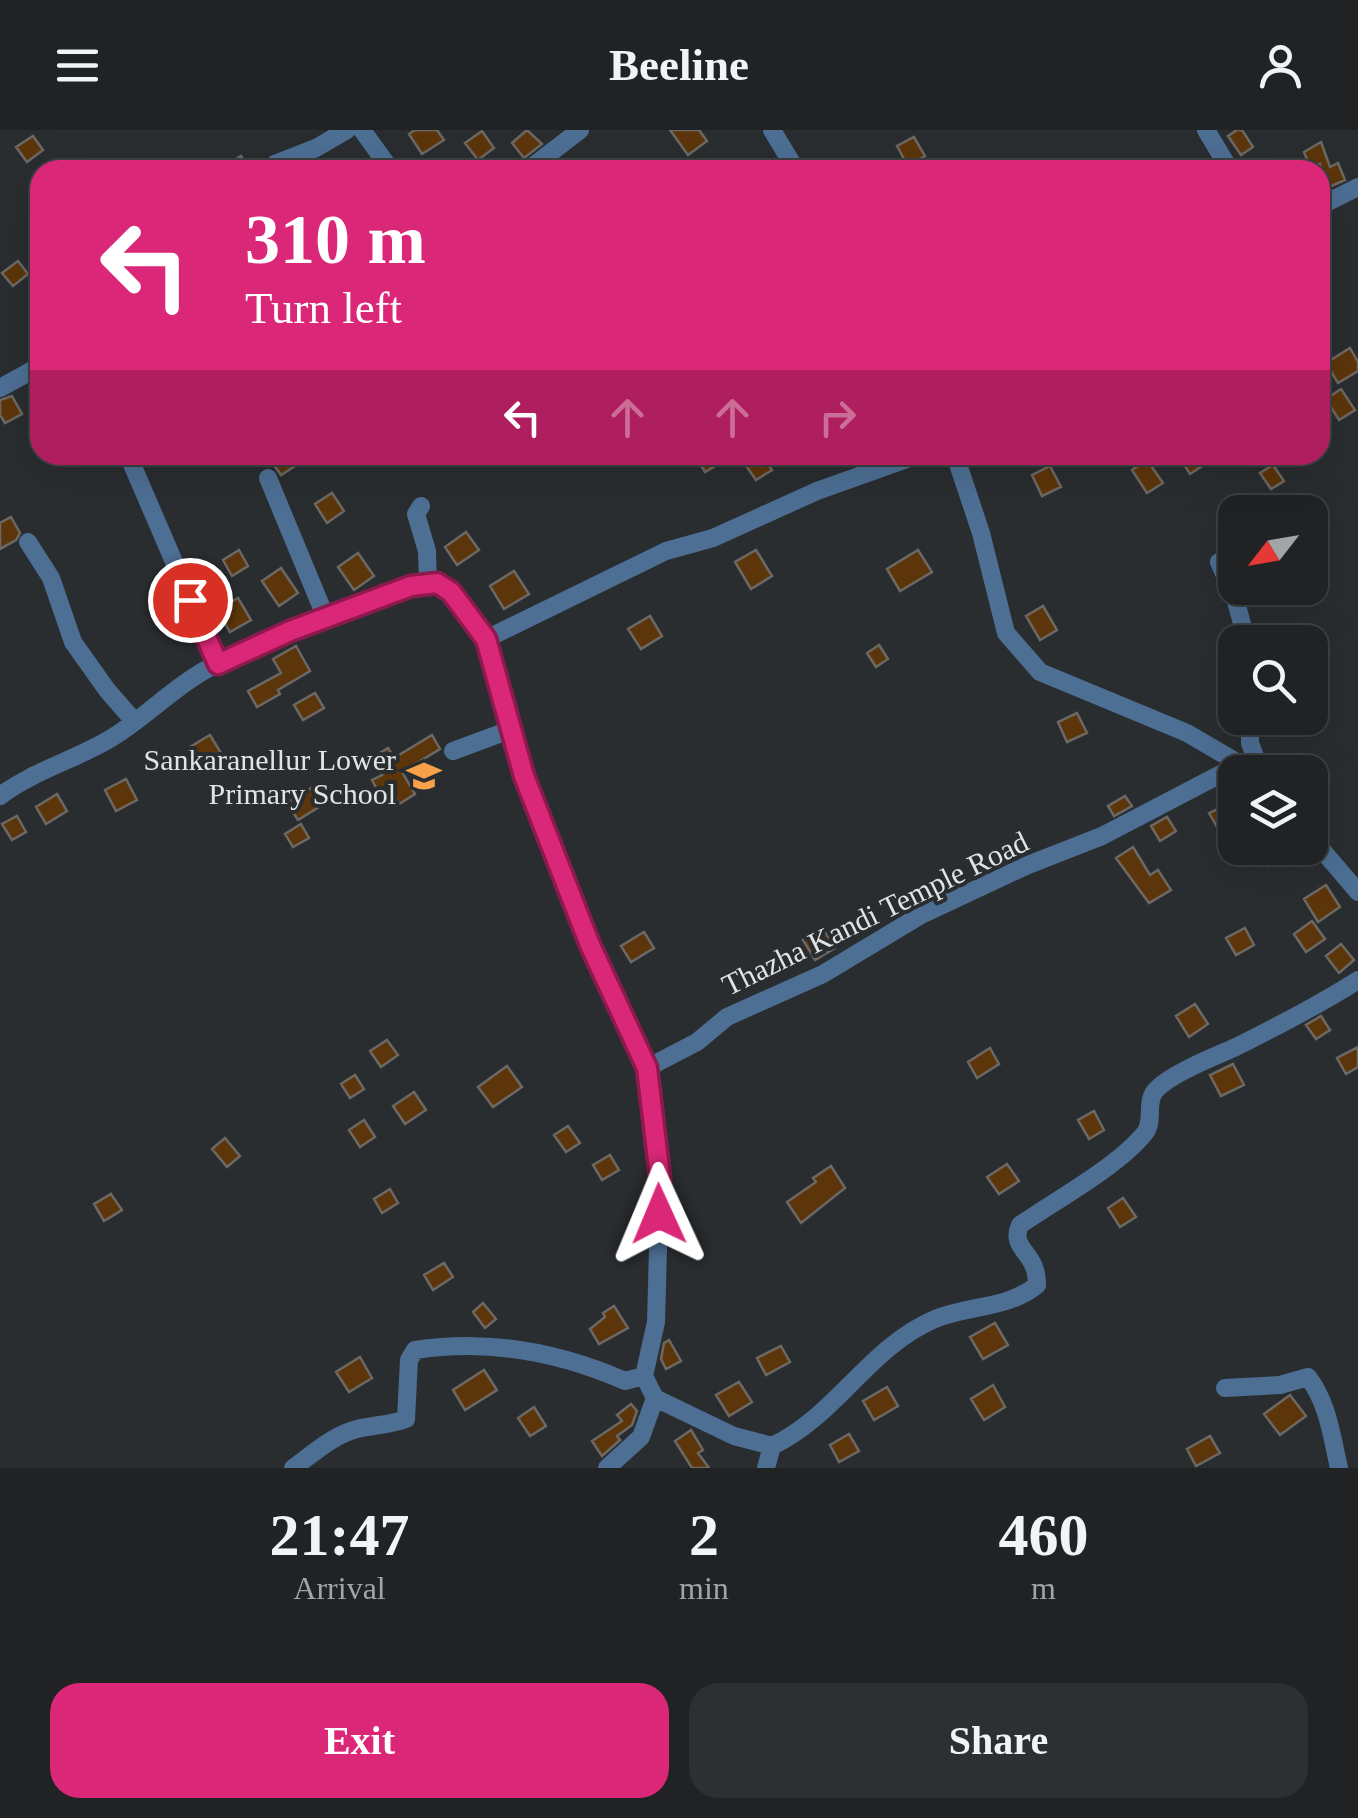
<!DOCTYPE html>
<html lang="en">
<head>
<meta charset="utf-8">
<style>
	:root { --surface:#202224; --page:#2d2f31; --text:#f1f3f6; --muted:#a2a4a6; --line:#3d3f41; --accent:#db2777 }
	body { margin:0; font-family:"Times New Roman",serif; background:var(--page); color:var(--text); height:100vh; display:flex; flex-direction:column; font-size:38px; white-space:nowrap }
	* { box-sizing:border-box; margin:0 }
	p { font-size:32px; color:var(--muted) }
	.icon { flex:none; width:55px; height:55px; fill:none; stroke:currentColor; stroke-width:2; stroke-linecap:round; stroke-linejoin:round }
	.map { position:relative; height:1338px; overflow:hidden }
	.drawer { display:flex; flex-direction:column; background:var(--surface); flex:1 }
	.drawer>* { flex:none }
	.top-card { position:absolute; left:30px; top:30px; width:1300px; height:305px; border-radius:30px; box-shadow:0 10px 40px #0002,0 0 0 2px var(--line); background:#db2777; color:#fff; overflow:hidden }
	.needle { width:65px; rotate:239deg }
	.controls { position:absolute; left:1218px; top:365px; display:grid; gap:20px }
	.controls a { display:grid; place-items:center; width:110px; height:110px; border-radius:20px; background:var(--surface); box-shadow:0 10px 40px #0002,0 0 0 2px var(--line); font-size:50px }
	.pin { position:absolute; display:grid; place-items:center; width:85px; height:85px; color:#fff; margin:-42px; border:5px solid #fff; border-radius:50%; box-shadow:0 2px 10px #0007 }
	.me { position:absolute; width:110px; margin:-55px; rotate:359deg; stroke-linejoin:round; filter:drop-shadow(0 0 8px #0008) }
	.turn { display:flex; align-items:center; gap:35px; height:210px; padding:0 50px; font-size:45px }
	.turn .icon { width:130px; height:130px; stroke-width:2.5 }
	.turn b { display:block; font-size:70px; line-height:85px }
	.lanes { display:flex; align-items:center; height:95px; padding:0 50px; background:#0003; justify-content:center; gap:50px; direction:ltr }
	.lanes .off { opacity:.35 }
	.eta { display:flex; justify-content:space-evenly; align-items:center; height:170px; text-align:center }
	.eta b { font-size:60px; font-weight:700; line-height:70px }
	.action { display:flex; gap:20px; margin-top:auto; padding:20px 50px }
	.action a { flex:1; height:115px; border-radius:30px; background:var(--accent); color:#fff; font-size:40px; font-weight:700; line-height:115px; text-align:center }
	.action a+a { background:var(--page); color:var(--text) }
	header { display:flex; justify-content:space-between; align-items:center; height:130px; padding:0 50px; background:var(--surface); font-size:45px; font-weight:700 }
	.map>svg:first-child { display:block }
</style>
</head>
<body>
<header><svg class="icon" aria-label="menu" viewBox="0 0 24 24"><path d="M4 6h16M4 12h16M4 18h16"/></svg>Beeline<svg class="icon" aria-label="person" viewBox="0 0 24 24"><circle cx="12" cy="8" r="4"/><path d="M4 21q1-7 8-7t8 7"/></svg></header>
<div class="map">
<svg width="1358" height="1338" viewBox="0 0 1358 1338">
	<rect width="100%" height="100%" fill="#2a2d30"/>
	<path fill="#5d350a" stroke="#6c6864" stroke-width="2.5" d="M 415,0 L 437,0 L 444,10 L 422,24 L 409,4 Z
		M 527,0 L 542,14 L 524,28 L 512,13 Z
		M 670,0 L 699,0 L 707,11 L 688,25 Z
		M 1237,0 L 1242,0 L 1253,17 L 1241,25 L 1228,6 Z
		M 482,1 L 494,18 L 478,30 L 465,13 Z
		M 33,6 L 43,20 L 27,32 L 16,17 Z
		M 914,7 L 925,26 L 908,36 L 897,16 Z
		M 1321,12 L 1330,37 L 1338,33 L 1345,50 L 1320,61 L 1320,34 L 1310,37 L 1304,22 Z
		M 241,26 L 250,40 L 219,40 Z
		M 18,131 L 28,144 L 13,156 L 2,143 Z
		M 1350,218 L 1358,232 L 1358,241 L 1338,253 L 1326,233 Z
		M 1341,259 L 1355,280 L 1339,290 L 1326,269 Z
		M 12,266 L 22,284 L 5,293 L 0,285 L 0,270 Z
		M 281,325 L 288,325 L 295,336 L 281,345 L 271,331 Z
		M 695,325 L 734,325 L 705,342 Z
		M 1178,325 L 1219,325 L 1190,344 Z
		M 763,326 L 772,340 L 756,350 L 747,337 Z
		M 1147,330 L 1163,353 L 1147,363 L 1132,340 Z
		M 1273,335 L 1284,351 L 1271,359 L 1260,343 Z
		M 1050,336 L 1061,357 L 1042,366 L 1032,345 Z
		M 332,363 L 344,381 L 327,393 L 315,374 Z
		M 11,387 L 20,403 L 16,410 L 0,419 L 0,393 Z
		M 466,402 L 479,420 L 457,435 L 445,417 Z
		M 239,420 L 248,436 L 232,446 L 223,430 Z
		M 756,420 L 772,446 L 751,459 L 735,432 Z
		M 918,420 L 932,442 L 900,461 L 887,439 Z
		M 358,423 L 374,446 L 354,460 L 338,437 Z
		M 281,438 L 298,463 L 279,476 L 262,451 Z
		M 514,441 L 529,464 L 504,479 L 490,456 Z
		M 238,468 L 251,490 L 230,502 L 217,480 Z
		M 1043,476 L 1057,500 L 1040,510 L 1026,486 Z
		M 650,486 L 662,506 L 641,519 L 628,499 Z
		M 879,515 L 888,529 L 876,537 L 867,523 Z
		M 296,516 L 310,541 L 278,560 L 280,564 L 257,577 L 248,561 L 281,543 L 273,529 Z
		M 315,563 L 324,578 L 303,590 L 294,575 Z
		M 1077,583 L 1087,603 L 1067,612 L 1058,592 Z
		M 210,605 L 221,623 L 201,635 L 190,617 Z
		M 432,605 L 440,619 L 402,642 L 415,664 L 399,674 L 392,662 L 381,667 L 372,650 L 382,645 L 372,628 L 388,618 L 394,628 Z
		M 126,649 L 137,670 L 116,681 L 105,660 Z
		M 311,658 L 322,675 L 298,690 L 287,673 Z
		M 57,664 L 67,681 L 46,694 L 36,677 Z
		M 1125,666 L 1132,676 L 1114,686 L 1108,676 Z
		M 1235,671 L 1235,693 L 1220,702 L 1209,683 Z
		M 17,686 L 26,702 L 12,710 L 2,694 Z
		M 1167,687 L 1176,701 L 1160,711 L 1151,696 Z
		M 301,694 L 309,708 L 293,717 L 285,704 Z
		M 1133,717 L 1150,745 L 1158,740 L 1171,760 L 1149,773 L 1116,728 Z
		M 1257,718 L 1279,718 L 1285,727 L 1269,736 Z
		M 936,747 L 943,758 L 925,769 L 918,758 Z
		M 1326,755 L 1340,777 L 1318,792 L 1304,769 Z
		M 1312,791 L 1325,809 L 1306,822 L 1294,804 Z
		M 823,798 L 835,818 L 815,830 L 803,810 Z
		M 1245,798 L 1254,815 L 1236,825 L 1226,808 Z
		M 644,802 L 654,818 L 631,832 L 621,816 Z
		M 1341,814 L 1354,830 L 1339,843 L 1326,826 Z
		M 1195,874 L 1208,894 L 1189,907 L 1176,886 Z
		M 1321,886 L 1330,900 L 1316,909 L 1306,895 Z
		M 387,910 L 398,925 L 381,937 L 370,921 Z
		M 1358,917 L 1358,937 L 1346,944 L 1337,928 Z
		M 990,918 L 999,934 L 977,948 L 968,932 Z
		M 1233,934 L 1244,955 L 1221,966 L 1210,945 Z
		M 507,936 L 522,957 L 493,977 L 478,957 Z
		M 355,945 L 364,959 L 350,968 L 341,954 Z
		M 414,962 L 426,980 L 405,994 L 393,976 Z
		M 1094,981 L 1104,1000 L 1089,1009 L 1078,990 Z
		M 364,990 L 375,1007 L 360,1017 L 349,1000 Z
		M 568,996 L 580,1013 L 566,1022 L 554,1005 Z
		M 225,1008 L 240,1026 L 227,1037 L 212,1019 Z
		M 610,1025 L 619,1040 L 602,1050 L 593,1035 Z
		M 1007,1034 L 1019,1051 L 999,1064 L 987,1047 Z
		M 831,1036 L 845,1058 L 801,1093 L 787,1072 L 816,1052 L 813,1048 Z
		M 390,1059 L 398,1073 L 382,1083 L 374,1069 Z
		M 111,1064 L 122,1080 L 104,1091 L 94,1074 Z
		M 1123,1068 L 1136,1087 L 1120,1097 L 1108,1078 Z
		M 444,1133 L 453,1147 L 433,1160 L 424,1145 Z
		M 483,1173 L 496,1189 L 485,1198 L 473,1182 Z
		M 614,1176 L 628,1198 L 599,1214 L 590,1199 L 605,1187 L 603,1183 Z
		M 995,1193 L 1008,1215 L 983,1229 L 970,1207 Z
		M 669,1210 L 681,1231 L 666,1239 L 661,1229 L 664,1213 Z
		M 781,1216 L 790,1232 L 766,1245 L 757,1228 Z
		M 360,1227 L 372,1248 L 349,1262 L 336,1242 Z
		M 484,1240 L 497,1260 L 465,1280 L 453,1260 Z
		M 739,1252 L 752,1272 L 729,1286 L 716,1265 Z
		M 993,1255 L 1005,1277 L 984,1290 L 971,1269 Z
		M 887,1257 L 898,1276 L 874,1290 L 863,1271 Z
		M 1290,1265 L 1306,1286 L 1280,1305 L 1264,1284 Z
		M 631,1274 L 637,1281 L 632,1295 L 617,1306 L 620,1310 L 602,1326 L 592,1311 L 622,1291 L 617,1285 Z
		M 534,1277 L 546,1296 L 530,1306 L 518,1288 Z
		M 691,1300 L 703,1320 L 698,1323 L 709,1338 L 692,1338 L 675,1311 Z
		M 849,1304 L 859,1321 L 839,1332 L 830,1315 Z
		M 1210,1306 L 1220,1323 L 1196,1336 L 1187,1319 Z"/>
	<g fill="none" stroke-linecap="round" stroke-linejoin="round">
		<path stroke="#4d6f94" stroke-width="18" d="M 362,0 L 391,40
			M 772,0 L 796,40
			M 1206,0 L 1230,40
			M 270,40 L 275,34 L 316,18 L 347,0
			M 528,40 L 580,0
			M 1320,76 L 1358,57
			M 0,258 L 40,236
			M 128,325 L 218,534
			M 955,325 L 981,403 L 1006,503 L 1040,542 L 1187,603 L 1240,634 L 1256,633
			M 268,348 L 326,488
			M 421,376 L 416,384 L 427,421 L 428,454
			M 28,412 L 51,448 L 73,512 L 107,560 L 134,591
			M 1219,432 L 1235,468 L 1247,512
			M 1250,588 L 1250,613 L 1260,640
			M 453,621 L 510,600
			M 0,666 C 33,641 72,631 108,610 C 143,590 172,558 207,539 C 239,521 407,449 436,453 C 456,456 474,493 486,509
			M 1310,706 L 1358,762
			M 647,938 L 697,912 L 727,887 L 823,844 L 921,785 L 1028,735 L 1102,706 L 1240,634
			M 1225,1258 L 1280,1255 L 1308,1247 C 1328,1273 1332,1307 1339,1338
			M 655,1268 L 734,1306 L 772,1316 L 766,1338
			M 772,1316 C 836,1286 869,1217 935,1189 C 968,1175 1008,1179 1037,1155 C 1037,1151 1036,1141 1034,1137 C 1028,1120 1011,1115 1020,1095 C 1056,1070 1117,1037 1144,1004 C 1155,992 1145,973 1155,961 C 1169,944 1216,926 1236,917 C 1278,896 1319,875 1358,850
			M 293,1338 C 313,1324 333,1305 357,1299 C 374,1295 389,1295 406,1289 L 409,1230 L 415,1220 C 487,1209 559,1222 625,1251 L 644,1246
			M 607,1338 L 641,1307 L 655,1268 L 644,1246 L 656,1192 L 660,1047 L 647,938 L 590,815 L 524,647 L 486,509 L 666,421 L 713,408 L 817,361 L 918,325"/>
	</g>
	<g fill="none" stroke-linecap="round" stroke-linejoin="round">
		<g stroke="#8e194d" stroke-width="25">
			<path id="route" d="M 190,470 L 218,534 L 290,501 L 411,456 L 437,453 L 451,462 L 486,509 L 524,646 L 590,815 L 647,938 L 660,1047 L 659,1084"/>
		</g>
		<use href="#route" stroke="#db2777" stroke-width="18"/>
	</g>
	<defs>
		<g id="school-bare" transform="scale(2.7)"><path d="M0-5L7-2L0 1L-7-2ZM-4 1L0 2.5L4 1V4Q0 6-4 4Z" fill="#f8a14a" stroke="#2a2d30" stroke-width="2.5" paint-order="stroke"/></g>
	</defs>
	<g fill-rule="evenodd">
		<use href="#school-bare" x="424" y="646"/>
	</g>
	<g text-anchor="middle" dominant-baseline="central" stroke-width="8" stroke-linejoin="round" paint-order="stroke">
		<g font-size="30" fill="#e1e3e5" stroke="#2a2d30" text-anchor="end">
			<text x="396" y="629">Sankaranellur Lower<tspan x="396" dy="34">Primary School</tspan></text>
		</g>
		<g font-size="30" fill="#e1e3e5" stroke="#2a2d30">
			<text transform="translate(875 783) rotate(-26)">Thazha Kandi Temple Road</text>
		</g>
	</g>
</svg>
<div class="controls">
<a><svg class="needle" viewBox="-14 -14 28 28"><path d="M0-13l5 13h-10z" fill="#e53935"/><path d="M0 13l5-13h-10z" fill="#a2a4a6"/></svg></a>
<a><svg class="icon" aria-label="search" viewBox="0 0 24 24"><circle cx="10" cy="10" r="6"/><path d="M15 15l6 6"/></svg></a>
<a><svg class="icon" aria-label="layers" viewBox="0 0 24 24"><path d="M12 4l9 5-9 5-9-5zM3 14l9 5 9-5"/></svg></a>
</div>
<div class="pin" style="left:190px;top:470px;background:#d93025"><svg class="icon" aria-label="arrive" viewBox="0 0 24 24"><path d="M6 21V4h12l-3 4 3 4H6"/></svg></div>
<svg class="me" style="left:659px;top:1084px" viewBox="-20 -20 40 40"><path d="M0-17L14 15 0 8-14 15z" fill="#db2777" stroke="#fff" stroke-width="4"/></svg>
<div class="top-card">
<div class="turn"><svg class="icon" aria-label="left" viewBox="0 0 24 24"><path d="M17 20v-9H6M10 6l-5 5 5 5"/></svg><div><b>310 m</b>Turn left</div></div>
<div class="lanes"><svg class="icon" aria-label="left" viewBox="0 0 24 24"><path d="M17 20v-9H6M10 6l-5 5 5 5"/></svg><svg class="icon off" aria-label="ahead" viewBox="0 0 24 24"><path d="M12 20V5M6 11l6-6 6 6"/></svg><svg class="icon off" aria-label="ahead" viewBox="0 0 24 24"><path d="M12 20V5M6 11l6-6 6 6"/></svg><svg class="icon off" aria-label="right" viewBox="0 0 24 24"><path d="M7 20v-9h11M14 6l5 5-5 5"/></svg></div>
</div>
</div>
<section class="drawer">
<div class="eta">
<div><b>21:47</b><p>Arrival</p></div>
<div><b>2</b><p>min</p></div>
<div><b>460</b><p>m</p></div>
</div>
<div class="action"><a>Exit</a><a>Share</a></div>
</section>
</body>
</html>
